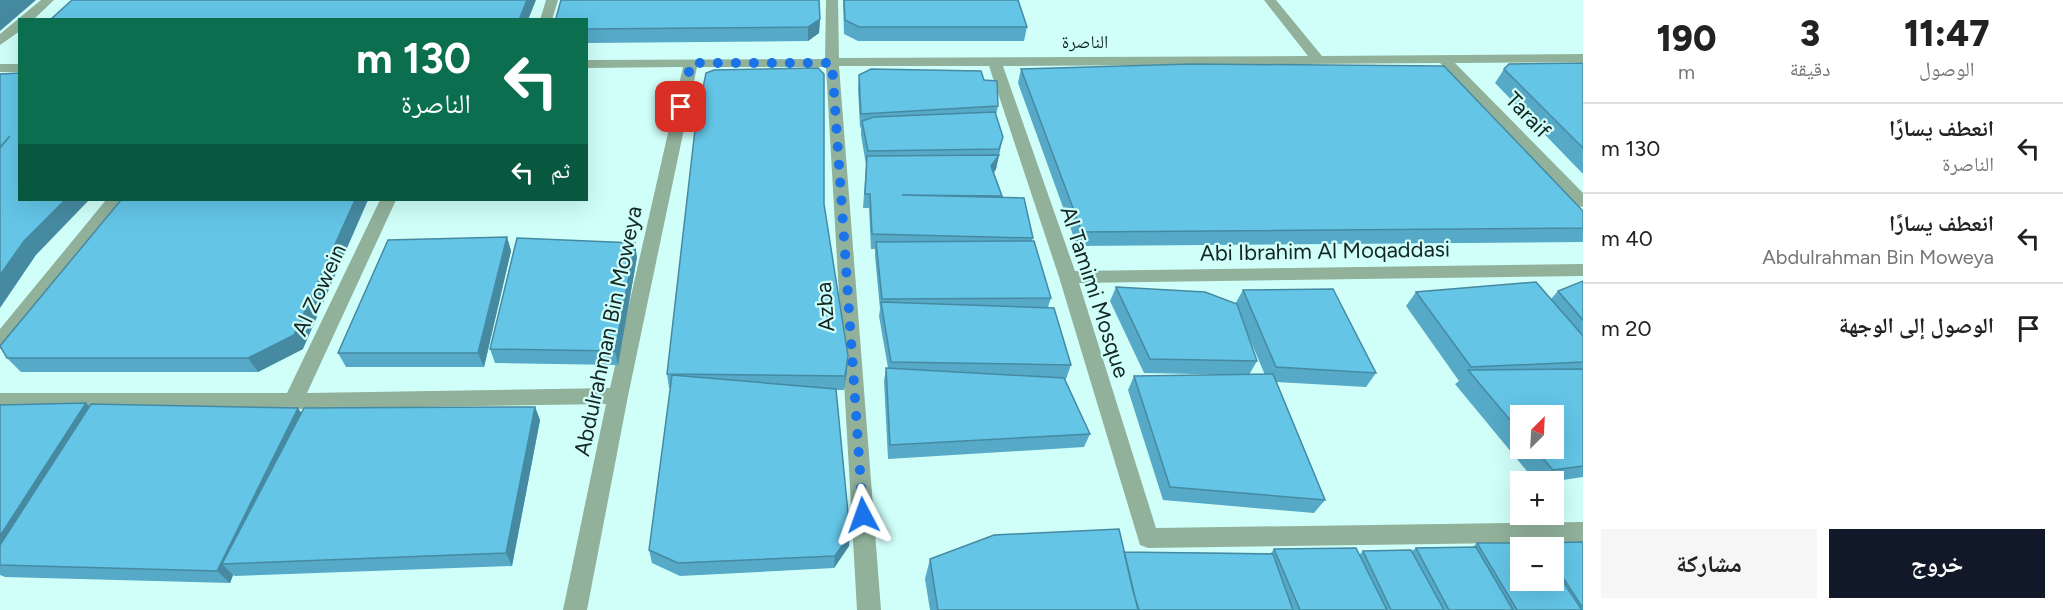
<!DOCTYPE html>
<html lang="ar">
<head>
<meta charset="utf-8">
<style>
	:root { --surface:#fff; --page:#f6f6f6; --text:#222; --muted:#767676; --line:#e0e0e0; --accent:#111827 }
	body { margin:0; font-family:Figtree,"Noto Naskh Arabic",sans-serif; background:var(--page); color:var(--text); direction:rtl; height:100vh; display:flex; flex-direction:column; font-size:22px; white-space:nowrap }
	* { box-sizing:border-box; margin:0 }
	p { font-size:20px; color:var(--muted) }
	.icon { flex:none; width:33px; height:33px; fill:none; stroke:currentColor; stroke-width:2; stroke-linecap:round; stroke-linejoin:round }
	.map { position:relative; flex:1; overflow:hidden; direction:ltr }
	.details { display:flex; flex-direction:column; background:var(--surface); width:480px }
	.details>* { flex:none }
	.banner { position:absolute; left:18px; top:18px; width:570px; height:183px; border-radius:0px; box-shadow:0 6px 24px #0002; direction:rtl; background:#0b6e4f; color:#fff; overflow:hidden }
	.needle { width:39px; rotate:24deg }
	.tools { position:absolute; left:1510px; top:405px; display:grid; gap:12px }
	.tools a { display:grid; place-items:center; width:54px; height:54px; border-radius:0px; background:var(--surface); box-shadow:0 6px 24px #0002; font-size:30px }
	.pin { position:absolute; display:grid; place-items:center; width:51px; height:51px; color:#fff; margin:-26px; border-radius:12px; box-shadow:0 3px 9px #0006 }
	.me { position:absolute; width:66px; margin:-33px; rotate:356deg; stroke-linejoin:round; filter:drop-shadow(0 0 4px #0008) }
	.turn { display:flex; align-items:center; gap:21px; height:126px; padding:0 18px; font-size:27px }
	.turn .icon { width:78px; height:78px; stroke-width:2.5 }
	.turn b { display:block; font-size:42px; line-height:51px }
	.then { display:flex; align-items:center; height:57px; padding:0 18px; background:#0003; gap:12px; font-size:22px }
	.eta { display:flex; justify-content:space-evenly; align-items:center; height:102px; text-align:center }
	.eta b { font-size:36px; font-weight:800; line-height:42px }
	.primary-button { display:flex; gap:12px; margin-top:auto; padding:12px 18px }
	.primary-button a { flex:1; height:69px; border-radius:0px; background:var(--accent); color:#fff; font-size:24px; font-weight:800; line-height:69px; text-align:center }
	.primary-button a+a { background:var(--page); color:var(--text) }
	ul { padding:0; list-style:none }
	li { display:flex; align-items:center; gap:18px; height:90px; padding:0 18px; border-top:2px solid var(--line) }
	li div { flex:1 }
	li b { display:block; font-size:22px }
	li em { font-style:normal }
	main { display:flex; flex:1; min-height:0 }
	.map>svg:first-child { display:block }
</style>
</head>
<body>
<main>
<section class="details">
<div class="eta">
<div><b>11:47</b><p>الوصول</p></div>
<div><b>3</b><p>دقيقة</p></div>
<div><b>190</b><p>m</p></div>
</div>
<ul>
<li><svg class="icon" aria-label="left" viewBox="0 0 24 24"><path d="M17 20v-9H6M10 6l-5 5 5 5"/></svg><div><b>انعطف يسارًا</b><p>الناصرة</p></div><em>130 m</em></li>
<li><svg class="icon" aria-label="left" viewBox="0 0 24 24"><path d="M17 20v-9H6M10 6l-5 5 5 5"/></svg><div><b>انعطف يسارًا</b><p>Abdulrahman Bin Moweya</p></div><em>40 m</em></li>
<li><svg class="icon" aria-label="arrive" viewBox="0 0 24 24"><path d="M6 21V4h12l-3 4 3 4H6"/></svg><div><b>الوصول إلى الوجهة</b></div><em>20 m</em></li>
</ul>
<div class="primary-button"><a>خروج</a><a>مشاركة</a></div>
</section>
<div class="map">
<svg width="1583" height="610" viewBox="0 0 1583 610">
	<rect width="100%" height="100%" fill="#d0fffa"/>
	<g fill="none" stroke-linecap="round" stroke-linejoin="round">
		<path fill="#91b19b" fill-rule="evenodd" d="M 41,0 L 54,0 L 33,20 L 20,20 L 20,31 L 0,45 L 0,34 Z
			M 546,0 L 558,0 L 552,20 L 540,20 Z
			M 826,0 L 838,0 L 839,58 L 1308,56 L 1264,0 L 1276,0 L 1322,56 L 1583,54 L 1583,62 L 1455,63 L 1583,193 L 1583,207 L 1577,206 L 1440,63 L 1003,66 L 1075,271 L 1583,264 L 1583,276 L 1079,283 L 1156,528 L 1583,522 L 1583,542 L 1148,548 L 1140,545 L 1059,277 L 989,66 L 839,66 L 881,610 L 857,610 L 826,67 L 697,67 L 628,396 L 587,610 L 563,610 L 606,404 L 293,409 L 0,409 L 0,393 L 287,393 L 380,200 L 396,200 L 307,393 L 610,388 L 683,67 L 586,68 L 586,60 L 825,59 Z
			M 0,64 L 20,64 L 20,72 L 0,72 Z
			M 106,200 L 122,200 L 7,347 L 0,349 L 0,329 Z"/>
	</g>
	<path fill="#56a9c7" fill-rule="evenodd" d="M 843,0 L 1018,0 L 1027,27 L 1024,41 L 858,41 L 844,34 Z
		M 820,19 L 819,33 L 808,41 L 586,43 L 586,20 Z
		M 1583,63 L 1583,174 L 1495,83 L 1504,69 Z
		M 1021,69 L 1583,211 L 1583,242 L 1077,246 L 1018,83 Z
		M 859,75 L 984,80 L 998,106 L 996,115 L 1003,137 L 999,155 L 996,169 L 994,173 L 1002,196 L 1002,198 L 1033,238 L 1032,241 L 1051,298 L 1048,307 L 1071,365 L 1066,379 L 1065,379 L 1090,434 L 1084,447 L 888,459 L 884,381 L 886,368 L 888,368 L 879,316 L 880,309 L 875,256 L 875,249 L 871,249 L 869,208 L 863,208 L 866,165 L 861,135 L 861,127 L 860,128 L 858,89 Z
		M 824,204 L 847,370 L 844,390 L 836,390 L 849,546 L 834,568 L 680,576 L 652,563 L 649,550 L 671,388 L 669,388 L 667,374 Z
		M 507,237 L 511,251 L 484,367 L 346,367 L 338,353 Z
		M 637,257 L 618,365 L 495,363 L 490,349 Z
		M 1583,281 L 1583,477 L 1549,482 L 1536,482 L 1455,384 L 1459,381 L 1406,306 L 1416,292 L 1551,299 L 1558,291 ZM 1521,416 L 1554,448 L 1521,448 Z
		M 1116,287 L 1235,304 L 1243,290 L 1376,373 L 1366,387 L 1276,382 L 1325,500 L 1314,513 L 1163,500 L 1128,390 L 1134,376 L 1265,375 L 1246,330 L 1257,361 L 1249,375 L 1144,373 L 1110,301 Z
		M 303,349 L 258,372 L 21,372 L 7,358 Z
		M 0,405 L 89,407 L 301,413 L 535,407 L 540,420 L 512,566 L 235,576 L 233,575 L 230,583 L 5,577 L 0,575 Z
		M 1583,542 L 1583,610 L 930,610 L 925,579 L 930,559 L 1124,552 L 1271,553 L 1274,549 L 1360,554 L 1363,551 L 1412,551 L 1416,548 L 1473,547 L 1477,543 L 1539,544 L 1540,543 ZM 1521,548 L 1554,548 L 1554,580 Z"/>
	<path fill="#468aa2" d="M 0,0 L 36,0 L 0,31 Z
		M 527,0 L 536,0 L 528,20 L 519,20 Z
		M 820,19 L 819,33 L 808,41 L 808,27 Z
		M 1003,137 L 998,157 L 999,155 L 996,169 L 988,180 L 991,166 L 997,159 Z
		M 65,200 L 89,200 L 36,255 L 0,308 L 0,275 L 24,241 Z
		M 355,200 L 368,200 L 303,349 L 258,372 L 248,358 Z
		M 507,237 L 511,251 L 484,367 L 478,353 Z
		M 635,243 L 637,257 L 618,365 L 615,351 Z
		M 848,356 L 847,370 L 844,390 L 845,376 Z
		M 86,403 L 99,417 L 0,565 L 0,536 Z
		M 535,407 L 540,420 L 512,566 L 506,553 Z
		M 298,408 L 307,421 L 222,564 L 233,575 L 230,583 L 217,571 Z
		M 850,534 L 849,546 L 834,568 L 835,556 Z"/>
	<path fill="#64c5e7" stroke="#468aa2" stroke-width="1.5" d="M 72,0 L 527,0 L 519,20 L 50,20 Z
		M 561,0 L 819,0 L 820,19 L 808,27 L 586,29 L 586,20 L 556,20 L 556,18 Z
		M 844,0 L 1018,0 L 1027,27 L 859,27 L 845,20 Z
		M 1583,63 L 1583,148 L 1504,69 L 1509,64 Z
		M 1191,64 L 1444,66 L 1583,211 L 1583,228 L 1082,232 L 1021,69 Z
		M 818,68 L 824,74 L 824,204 L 848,356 L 845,376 L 667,374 L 696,121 L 706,73 L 714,70 Z
		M 871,69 L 981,71 L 984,80 L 997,81 L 998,106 L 861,114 L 859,75 Z
		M 20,73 L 20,200 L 65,200 L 24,241 L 0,275 L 0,148 L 10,136 L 0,147 L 0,74 Z
		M 995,112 L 1003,137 L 999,149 L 868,151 L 862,121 L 874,117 Z
		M 999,155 L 991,166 L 1002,196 L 902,195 L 1024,198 L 1033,238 L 872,234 L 870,194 L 865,194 L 867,156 Z
		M 121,200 L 355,200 L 294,335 L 248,358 L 7,358 L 0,346 Z
		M 507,237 L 478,353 L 338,353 L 388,240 Z
		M 517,238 L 635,243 L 615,351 L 490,349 Z
		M 1034,241 L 1051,298 L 882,299 L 876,242 Z
		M 1583,281 L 1583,320 L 1558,291 Z
		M 1536,282 L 1583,336 L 1583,362 L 1471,367 L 1416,292 Z
		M 1116,287 L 1205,292 L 1237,304 L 1257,361 L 1150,359 Z
		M 1333,289 L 1376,373 L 1276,367 L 1243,290 Z
		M 881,302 L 1054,308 L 1071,365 L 891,362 Z
		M 886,368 L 1064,378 L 1090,434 L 890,445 Z
		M 1583,369 L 1583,466 L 1553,470 L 1534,448 L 1554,448 L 1554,416 L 1521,416 L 1521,433 L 1468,370 Z
		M 1273,374 L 1325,500 L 1170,487 L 1134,376 Z
		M 672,375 L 836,389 L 850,534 L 835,556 L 678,563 L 649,550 Z
		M 86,403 L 0,536 L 0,405 Z
		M 91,404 L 298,408 L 217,571 L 0,565 L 0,545 Z
		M 535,407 L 506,553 L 222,564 L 304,408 Z
		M 1119,529 L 1138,610 L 938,610 L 930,559 L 994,535 Z
		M 1583,542 L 1583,608 L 1554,564 L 1554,548 L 1543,548 L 1540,543 Z
		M 1477,543 L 1538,543 L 1541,548 L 1521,548 L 1521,580 L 1554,580 L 1554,568 L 1582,610 L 1517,610 Z
		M 1476,547 L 1513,610 L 1449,610 L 1416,548 Z
		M 1356,548 L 1387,610 L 1300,610 L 1274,549 Z
		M 1411,550 L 1444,610 L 1391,610 L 1363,551 Z
		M 1124,552 L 1273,554 L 1293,610 L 1139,610 L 1133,591 Z"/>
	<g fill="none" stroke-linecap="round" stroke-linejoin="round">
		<path stroke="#1a73e8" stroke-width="10" stroke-dasharray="0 18" d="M 681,107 L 691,63 L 832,63 L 863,515"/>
	</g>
	<g text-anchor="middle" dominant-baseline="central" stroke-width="4.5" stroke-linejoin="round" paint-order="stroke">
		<g font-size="18" fill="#142624" stroke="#d0fffa">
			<text x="1085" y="42">الناصرة</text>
		</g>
		<g font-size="22" fill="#142624" stroke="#d0fffa">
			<text transform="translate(1528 115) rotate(46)">Taraif</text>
			<text transform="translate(1325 251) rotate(-1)">Abi Ibrahim Al Moqaddasi</text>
			<text transform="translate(319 290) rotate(-65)">Al Zowein</text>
			<text transform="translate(1095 292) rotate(72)">Al Tamimi Mosque</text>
			<text transform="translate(825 307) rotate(-94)">Azba</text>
			<text transform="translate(608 331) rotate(-78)">Abdulrahman Bin Moweya</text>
		</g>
	</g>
</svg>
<div class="tools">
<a><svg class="needle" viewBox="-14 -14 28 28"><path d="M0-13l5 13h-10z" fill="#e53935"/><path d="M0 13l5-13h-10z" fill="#767676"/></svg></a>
<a>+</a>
<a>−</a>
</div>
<div class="pin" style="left:681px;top:107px;background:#d93025"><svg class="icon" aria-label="arrive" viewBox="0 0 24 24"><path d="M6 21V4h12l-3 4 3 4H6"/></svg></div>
<svg class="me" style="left:863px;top:515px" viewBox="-20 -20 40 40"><path d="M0-17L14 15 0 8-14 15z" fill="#1a73e8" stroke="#fff" stroke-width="4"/></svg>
<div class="banner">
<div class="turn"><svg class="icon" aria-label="left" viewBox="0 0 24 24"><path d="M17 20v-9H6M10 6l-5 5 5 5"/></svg><div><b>130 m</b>الناصرة</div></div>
<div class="then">ثم<svg class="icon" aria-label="left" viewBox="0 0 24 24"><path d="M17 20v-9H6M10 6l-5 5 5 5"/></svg></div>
</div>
</div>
</main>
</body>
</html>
